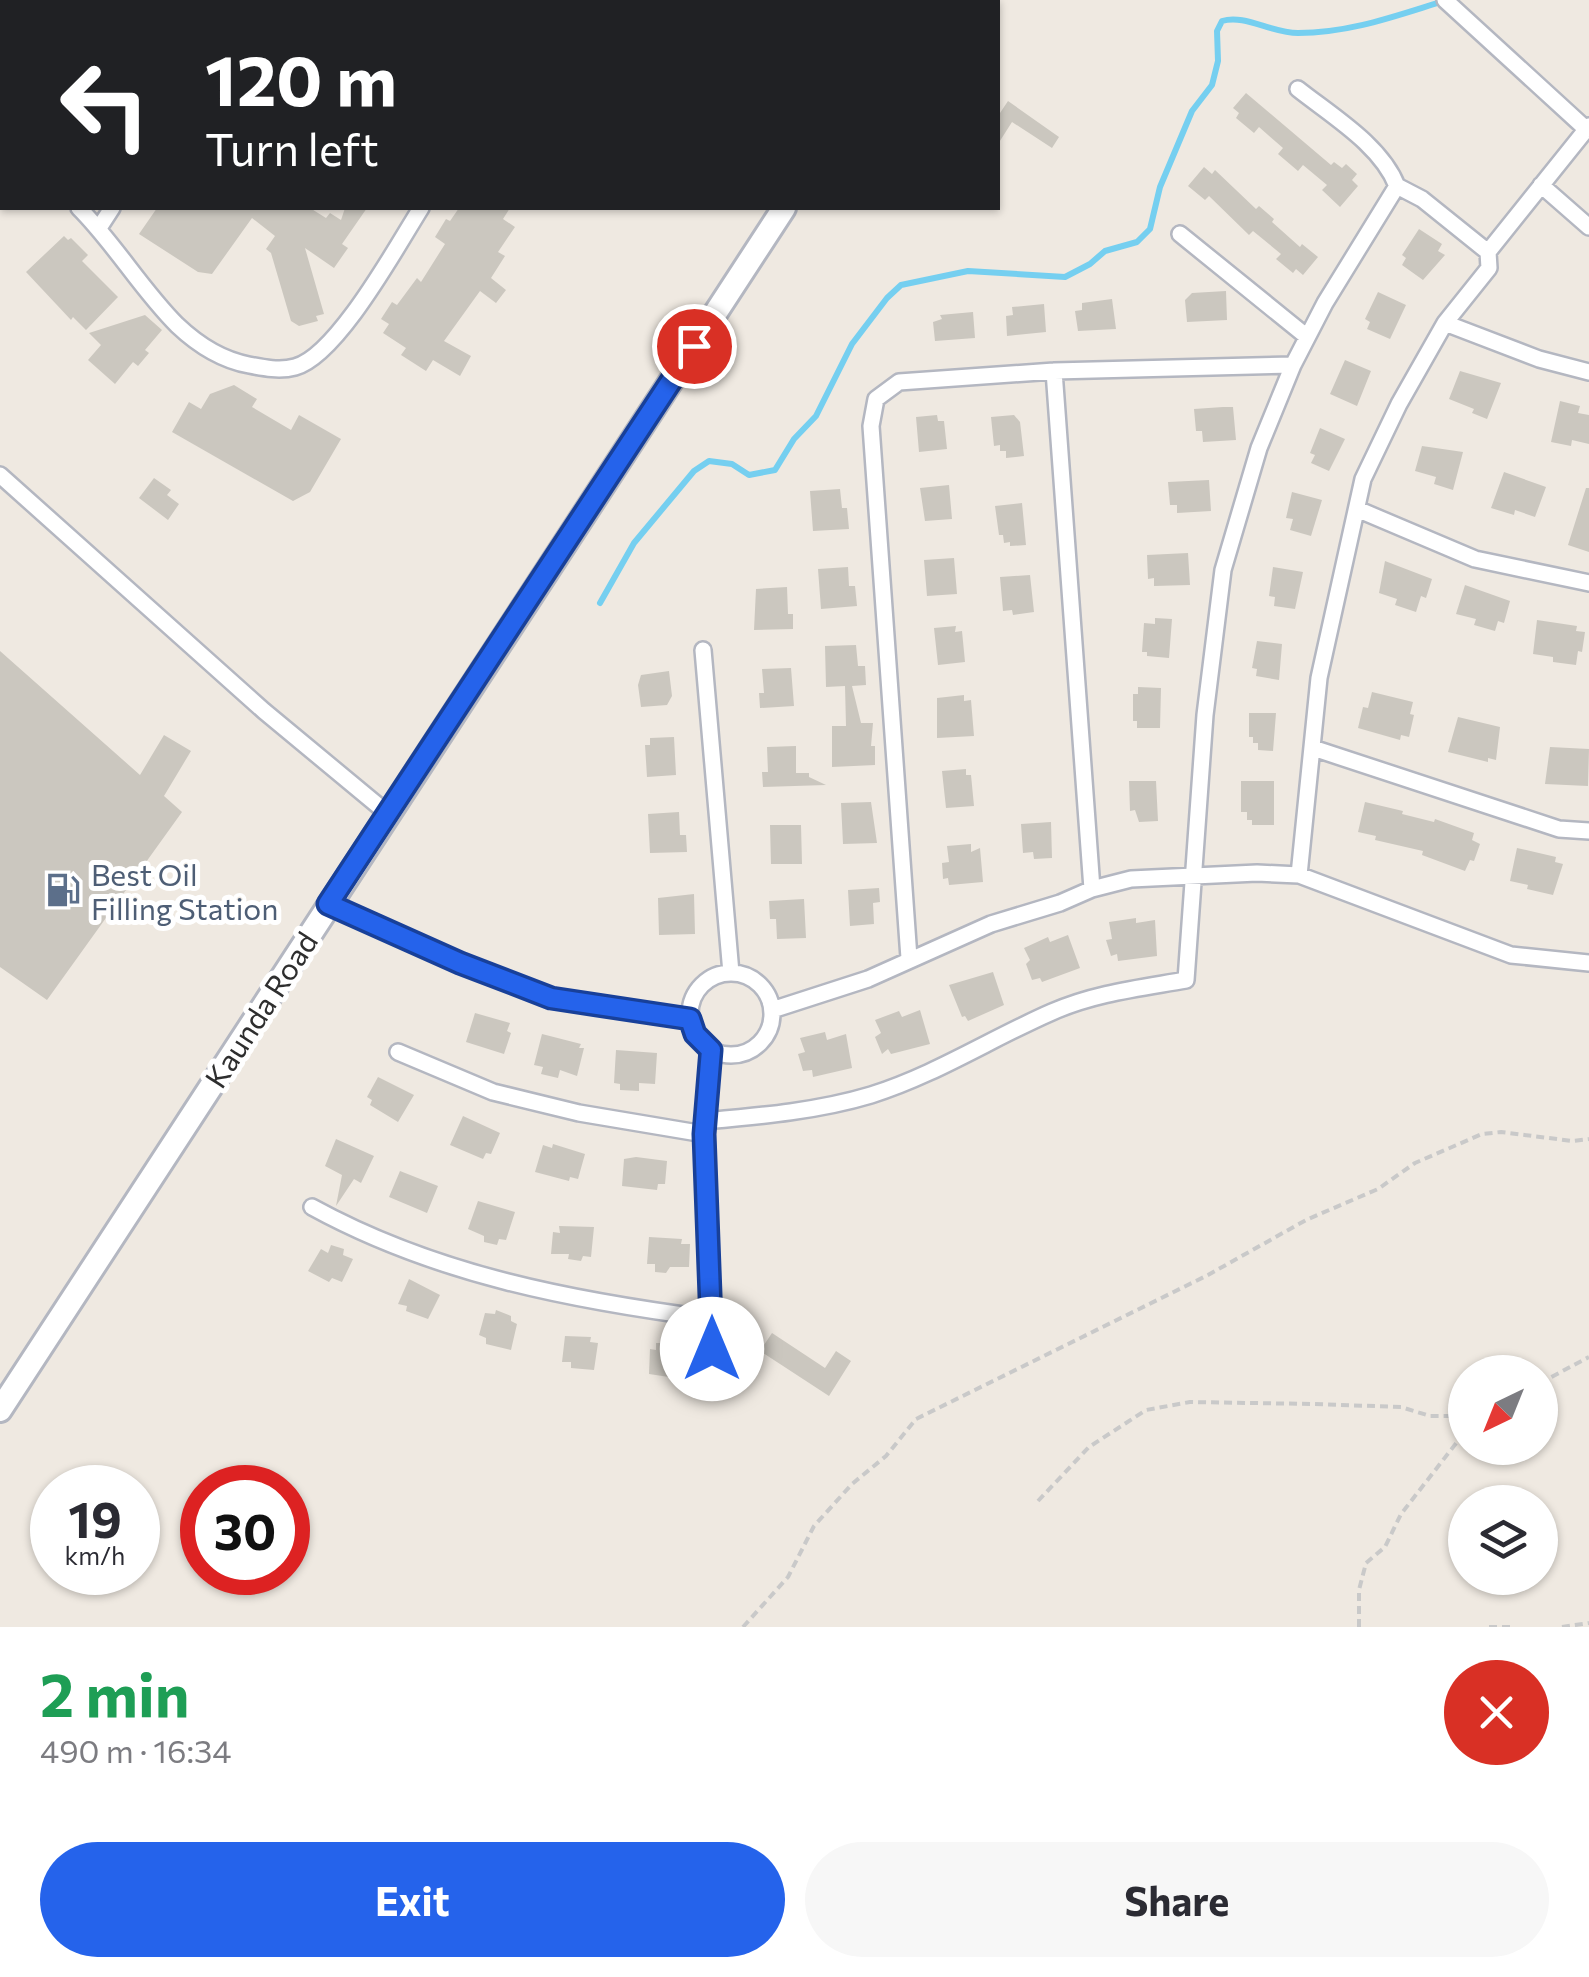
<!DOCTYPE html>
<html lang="en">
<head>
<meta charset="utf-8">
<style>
	:root { --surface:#fff; --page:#f7f7f7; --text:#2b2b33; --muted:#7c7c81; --accent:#2563eb }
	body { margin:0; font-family:Commissioner,sans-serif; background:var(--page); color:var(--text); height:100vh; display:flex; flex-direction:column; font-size:38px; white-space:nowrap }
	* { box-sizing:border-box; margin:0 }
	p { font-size:32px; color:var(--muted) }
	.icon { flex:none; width:55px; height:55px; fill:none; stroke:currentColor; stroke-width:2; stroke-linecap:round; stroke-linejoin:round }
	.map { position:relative; height:1627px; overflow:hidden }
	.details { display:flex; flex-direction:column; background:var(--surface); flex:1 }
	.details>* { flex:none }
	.hud { position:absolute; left:0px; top:0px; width:1000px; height:210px; box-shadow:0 2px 8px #0004; background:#202124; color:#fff; overflow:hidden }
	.needle { width:65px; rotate:223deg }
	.fabs { position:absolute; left:1448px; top:1355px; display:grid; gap:20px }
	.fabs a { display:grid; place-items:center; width:110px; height:110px; border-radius:50%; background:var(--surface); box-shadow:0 2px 8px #0004; font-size:50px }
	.speed { position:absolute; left:30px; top:1465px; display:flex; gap:20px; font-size:50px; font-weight:700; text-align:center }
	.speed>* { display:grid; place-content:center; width:130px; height:130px; border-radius:50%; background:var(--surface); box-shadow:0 2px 8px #0004; line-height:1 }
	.speed small { font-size:25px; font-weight:400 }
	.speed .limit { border:15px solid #d22; background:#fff; color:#111 }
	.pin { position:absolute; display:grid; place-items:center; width:85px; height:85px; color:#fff; margin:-42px; border:5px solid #fff; border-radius:50%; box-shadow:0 2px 10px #0007 }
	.me { position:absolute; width:110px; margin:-55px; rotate:0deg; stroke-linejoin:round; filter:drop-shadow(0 0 8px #0008) }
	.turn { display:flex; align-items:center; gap:35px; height:210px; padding:0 40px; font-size:45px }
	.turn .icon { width:130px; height:130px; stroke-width:2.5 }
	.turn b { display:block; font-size:70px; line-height:85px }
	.round { display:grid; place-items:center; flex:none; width:105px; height:105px; border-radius:52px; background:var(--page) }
	.headline { display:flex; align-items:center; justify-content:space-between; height:170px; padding:0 40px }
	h1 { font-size:60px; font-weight:700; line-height:75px; color:#1e9e55 }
	.button { display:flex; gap:20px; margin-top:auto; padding:20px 40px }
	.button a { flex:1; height:115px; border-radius:60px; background:var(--accent); color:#fff; font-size:40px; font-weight:700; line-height:115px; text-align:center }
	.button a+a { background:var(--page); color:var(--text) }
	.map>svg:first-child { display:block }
</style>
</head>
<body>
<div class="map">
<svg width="1589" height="1627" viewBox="0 0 1589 1627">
	<rect width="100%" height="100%" fill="#efe9e1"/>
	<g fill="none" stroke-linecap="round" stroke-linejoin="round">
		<path stroke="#75cff0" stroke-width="6" d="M 600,603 L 634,543 L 694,471 L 709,461 L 732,464 L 749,475 L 775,470 L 794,439 L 816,416 L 852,344 L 887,298 L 901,285 L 968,271 L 1065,277 L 1090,264 L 1105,251 L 1137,242 L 1150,229 L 1160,187 L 1192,111 L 1212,85 L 1218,61 L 1217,31 L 1222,21 C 1245,14 1271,33 1298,33 C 1350,33 1395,16 1444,1"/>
	</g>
	<path fill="#cbc7bf" d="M 1246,93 L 1331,165 L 1334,162 L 1342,168 L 1346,164 L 1357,174 L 1352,180 L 1358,186 L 1340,207 L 1322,190 L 1327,185 L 1303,165 L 1298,171 L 1278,154 L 1283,148 L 1259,127 L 1254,133 L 1236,118 L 1239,113 L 1233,108 Z
		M 1008,101 L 1059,137 L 1052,148 L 1012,122 L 998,144 L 998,116 Z
		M 1204,167 L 1212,174 L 1215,170 L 1256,209 L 1259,206 L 1274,219 L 1272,222 L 1300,247 L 1302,244 L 1318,257 L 1303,275 L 1296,269 L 1293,273 L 1276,259 L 1281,254 L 1253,231 L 1249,235 L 1209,196 L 1205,200 L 1188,186 Z
		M 157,208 L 310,208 L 326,218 L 330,213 L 341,220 L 345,208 L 367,208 L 342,244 L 348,248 L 334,268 L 305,248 L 324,314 L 316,316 L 318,321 L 299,326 L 291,321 L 271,253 L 266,249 L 275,236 L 252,218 L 212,274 L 198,272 L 139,234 Z
		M 459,208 L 510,208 L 503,219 L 515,227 L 498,252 L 505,256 L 491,278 L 506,290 L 496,303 L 480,291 L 444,341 L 471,356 L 460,376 L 433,360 L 426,371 L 401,355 L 406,348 L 383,333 L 389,324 L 381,319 L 392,302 L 397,305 L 417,278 L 421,282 L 445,244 L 435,237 L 446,219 L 450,221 Z
		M 1419,229 L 1442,244 L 1438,251 L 1445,255 L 1423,280 L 1402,265 L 1406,258 L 1402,255 Z
		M 64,236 L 68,240 L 71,238 L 88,255 L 82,261 L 118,297 L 86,330 L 73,317 L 71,320 L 26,272 Z
		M 1226,291 L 1227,320 L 1187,322 L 1185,300 L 1192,293 Z
		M 1378,292 L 1406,305 L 1390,339 L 1367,329 L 1370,322 L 1365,319 Z
		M 1112,299 L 1116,329 L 1078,331 L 1075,311 L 1082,310 L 1082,303 Z
		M 1044,304 L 1046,332 L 1007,336 L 1006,316 L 1013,315 L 1012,307 Z
		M 973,312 L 975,338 L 935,341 L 933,322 L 942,319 L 940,315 Z
		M 145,315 L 162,330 L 145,350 L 149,353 L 138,366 L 133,362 L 115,384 L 88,360 L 101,345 L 89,333 Z
		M 1345,360 L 1371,371 L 1357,406 L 1330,394 Z
		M 1460,371 L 1501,383 L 1487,419 L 1472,413 L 1474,409 L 1449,399 Z
		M 234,385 L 257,399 L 252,407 L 291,430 L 299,415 L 341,439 L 310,492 L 293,501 L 172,432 L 189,402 L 201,409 L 210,394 Z
		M 1560,401 L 1580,406 L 1578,413 L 1589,415 L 1589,444 L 1572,440 L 1571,446 L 1551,442 Z
		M 1223,407 L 1233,407 L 1236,440 L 1203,442 L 1202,431 L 1196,431 L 1194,409 Z
		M 937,415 L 938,421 L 944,421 L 947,449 L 919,452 L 916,417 Z
		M 1014,415 L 1020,422 L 1024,456 L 1006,458 L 1006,451 L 1000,451 L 1000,445 L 994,446 L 991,417 Z
		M 1320,428 L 1345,439 L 1329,471 L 1311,463 L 1315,455 L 1310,453 Z
		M 1422,446 L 1463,452 L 1453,490 L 1434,484 L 1436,477 L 1415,471 Z
		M 1504,472 L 1546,487 L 1535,517 L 1515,510 L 1514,515 L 1491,508 Z
		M 154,478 L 171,490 L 167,495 L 179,504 L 168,520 L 139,498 Z
		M 1209,480 L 1211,511 L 1177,513 L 1177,505 L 1170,505 L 1168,482 Z
		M 949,485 L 952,519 L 925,521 L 920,488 Z
		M 1586,488 L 1589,488 L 1589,552 L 1568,545 Z
		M 840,489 L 842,508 L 847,508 L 849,529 L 813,531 L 810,491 Z
		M 1292,492 L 1322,500 L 1311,536 L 1290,530 L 1293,519 L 1286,518 Z
		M 1022,503 L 1026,545 L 1010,546 L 1010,542 L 1004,543 L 1003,535 L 999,535 L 995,506 Z
		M 1188,553 L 1190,585 L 1154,586 L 1154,578 L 1148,579 L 1147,555 Z
		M 954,558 L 957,594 L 927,596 L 924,560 Z
		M 1385,561 L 1432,579 L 1426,598 L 1421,596 L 1416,612 L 1395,605 L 1397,599 L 1379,593 Z
		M 848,567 L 849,586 L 855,586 L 857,606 L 821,609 L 818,569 Z
		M 1273,567 L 1303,572 L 1295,609 L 1274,606 L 1275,597 L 1269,596 Z
		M 1030,575 L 1034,612 L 1013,615 L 1012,610 L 1003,611 L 1000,577 Z
		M 1465,585 L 1510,601 L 1504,623 L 1498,621 L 1495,631 L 1474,625 L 1476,619 L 1456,614 Z
		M 787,587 L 788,614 L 793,614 L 793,629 L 754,630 L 756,589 Z
		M 1155,618 L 1172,619 L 1169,658 L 1147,656 L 1147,652 L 1142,652 L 1144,623 L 1155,624 Z
		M 1537,620 L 1577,626 L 1576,631 L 1585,632 L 1582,652 L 1578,651 L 1576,665 L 1553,662 L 1553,657 L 1533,654 Z
		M 956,626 L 955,632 L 962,631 L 965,662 L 938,665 L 934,628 Z
		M 1257,641 L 1282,644 L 1279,680 L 1256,676 L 1257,669 L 1252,668 Z
		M 856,645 L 858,666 L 865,666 L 866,685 L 852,686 L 861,723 L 873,723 L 871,746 L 875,746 L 875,765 L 832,767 L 832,726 L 846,726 L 845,686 L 826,687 L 825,646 Z
		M 0,651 L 140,775 L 164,735 L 191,751 L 164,796 L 182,812 L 47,1000 L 0,967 Z
		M 791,668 L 794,706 L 760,708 L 759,693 L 764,693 L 762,669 Z
		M 669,671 L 672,696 L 667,705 L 641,707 L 638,685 L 641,675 Z
		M 1138,687 L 1161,688 L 1160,728 L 1137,728 L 1137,721 L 1133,721 L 1133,694 L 1138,694 Z
		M 1372,692 L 1413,702 L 1410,714 L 1414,715 L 1409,737 L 1401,735 L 1400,740 L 1358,728 L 1363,707 L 1368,708 Z
		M 964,695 L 964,701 L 971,700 L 974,736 L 937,738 L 937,698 Z
		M 1249,713 L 1276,713 L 1273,751 L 1258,750 L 1258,743 L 1253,743 L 1253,737 L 1249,737 Z
		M 1458,717 L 1500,727 L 1496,760 L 1488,758 L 1488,762 L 1448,752 Z
		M 674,737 L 676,775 L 647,777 L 645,745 L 650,745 L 650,738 Z
		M 796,746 L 796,773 L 809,773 L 809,777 L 826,785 L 763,787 L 762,772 L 768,772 L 767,747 Z
		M 1550,747 L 1589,749 L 1588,786 L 1545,784 Z
		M 966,769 L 966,775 L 971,775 L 974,806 L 946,808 L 942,771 Z
		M 1129,781 L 1156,781 L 1158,821 L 1139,822 L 1135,810 L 1130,811 Z
		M 1241,781 L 1274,781 L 1274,825 L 1252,825 L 1252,820 L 1247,820 L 1247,812 L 1241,812 Z
		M 871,802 L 877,843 L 843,844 L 841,803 Z
		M 1365,802 L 1403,811 L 1402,814 L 1434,822 L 1435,819 L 1474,833 L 1472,840 L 1480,844 L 1474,861 L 1470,860 L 1465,871 L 1422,855 L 1423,851 L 1375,840 L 1376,836 L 1358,832 Z
		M 679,812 L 680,835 L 686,835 L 687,852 L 650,853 L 648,814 Z
		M 1051,822 L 1052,858 L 1034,859 L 1033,852 L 1023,853 L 1021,824 Z
		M 770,825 L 801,825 L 802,864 L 771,864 Z
		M 971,844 L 971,852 L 980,848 L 983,882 L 949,885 L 948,878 L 943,879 L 942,863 L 949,862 L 947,846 Z
		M 1517,848 L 1556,857 L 1555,862 L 1563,864 L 1553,895 L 1527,889 L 1528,885 L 1510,881 Z
		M 879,888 L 880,902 L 873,903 L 874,924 L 850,926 L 848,890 Z
		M 694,894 L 695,934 L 659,935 L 658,898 Z
		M 804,899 L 806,938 L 777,939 L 776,919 L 770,919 L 769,901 Z
		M 1136,918 L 1136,923 L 1155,920 L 1157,956 L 1118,961 L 1117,954 L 1111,956 L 1106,940 L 1112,939 L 1109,922 Z
		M 1068,935 L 1080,968 L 1042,982 L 1040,978 L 1032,980 L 1026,964 L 1030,960 L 1024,948 L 1048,937 L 1050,942 Z
		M 993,972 L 1004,1005 L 968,1021 L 965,1016 L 962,1017 L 949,985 Z
		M 920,1010 L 930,1044 L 891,1054 L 888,1049 L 882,1054 L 875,1037 L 881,1033 L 875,1020 L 899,1011 L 902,1017 Z
		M 475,1013 L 510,1023 L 507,1031 L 511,1033 L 504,1054 L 466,1042 Z
		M 825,1032 L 827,1040 L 846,1034 L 852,1068 L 813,1077 L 812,1070 L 803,1071 L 798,1054 L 805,1052 L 800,1038 Z
		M 542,1034 L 581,1044 L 579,1048 L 584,1048 L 577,1076 L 560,1070 L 558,1078 L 541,1074 L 543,1067 L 534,1065 Z
		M 616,1050 L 657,1053 L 655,1084 L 639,1083 L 639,1091 L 620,1090 L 620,1084 L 614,1083 Z
		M 378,1077 L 414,1095 L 398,1122 L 370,1105 L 372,1100 L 367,1097 Z
		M 463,1116 L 500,1133 L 491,1154 L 486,1153 L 483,1159 L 450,1145 Z
		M 336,1139 L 374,1156 L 361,1183 L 354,1179 L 336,1206 L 342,1175 L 325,1166 Z
		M 553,1144 L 585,1154 L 578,1179 L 570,1177 L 569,1181 L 535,1172 L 543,1145 L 552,1148 Z
		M 636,1157 L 667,1161 L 665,1184 L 658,1184 L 657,1190 L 622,1186 L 624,1159 Z
		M 400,1171 L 438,1186 L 427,1213 L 389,1197 Z
		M 478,1201 L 515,1212 L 506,1240 L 499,1239 L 497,1245 L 484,1242 L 484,1236 L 468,1229 Z
		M 559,1226 L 594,1227 L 591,1257 L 583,1256 L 581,1261 L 568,1259 L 569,1254 L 551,1254 L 553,1232 L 560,1233 Z
		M 649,1237 L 682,1239 L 681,1244 L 690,1244 L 689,1267 L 670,1267 L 666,1273 L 655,1272 L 655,1264 L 647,1264 Z
		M 331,1245 L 344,1249 L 343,1255 L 353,1259 L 342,1282 L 332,1278 L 329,1282 L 308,1271 L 321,1249 L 328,1253 Z
		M 409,1279 L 440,1295 L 428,1319 L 406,1311 L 407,1306 L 398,1304 Z
		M 496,1310 L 511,1316 L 511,1321 L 517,1324 L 511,1350 L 486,1344 L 486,1338 L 479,1335 L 485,1313 L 495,1314 Z
		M 772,1333 L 825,1368 L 836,1351 L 851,1361 L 829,1396 L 760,1351 Z
		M 565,1336 L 591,1337 L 590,1342 L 598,1343 L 594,1370 L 571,1368 L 571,1362 L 562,1362 Z
		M 656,1343 L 671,1343 L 671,1347 L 683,1348 L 680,1373 L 670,1371 L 669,1377 L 649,1374 L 650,1349 L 656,1350 Z"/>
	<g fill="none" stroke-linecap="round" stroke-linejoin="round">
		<g stroke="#b4b7c1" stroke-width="20">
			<path id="street" d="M 144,0 L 146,2
				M 1445,0 L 1586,129
				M 245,2 L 247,0
				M 551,2 L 553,0
				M 0,115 L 2,118
				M 1541,185 L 1589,227
				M 79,208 C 115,244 141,289 177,325 C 197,344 222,360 249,365 C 264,368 280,371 295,367 C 337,356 397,246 421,208
				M 99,228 L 112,208
				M 1180,234 L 1306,336
				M 1488,252 L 1589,126
				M 1445,323 L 1539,359 L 1589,372
				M 1054,371 L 1092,889
				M 0,475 L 264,711 L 387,813
				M 1357,509 L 1475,559 L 1589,583
				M 703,650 L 731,973
				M 1313,748 L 1559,829 L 1589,831
				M 1299,875 L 1319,678 L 1363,479 L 1399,404 L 1445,323 L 1489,268 L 1488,252 L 1422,199 L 1397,186
				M 327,904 L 460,963 L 551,998 L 690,1019
				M 909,958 L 871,426 L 876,399 L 899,382 L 1054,371 L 1293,365
				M690 1014a41 41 0 1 1 82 0a41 41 0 1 1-82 0Z
				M 772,1010 L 868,979 L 991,924 L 1060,903 L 1092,889 L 1131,879 L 1257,873 L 1299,875 L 1511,955 L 1589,963
				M 398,1052 L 493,1092 L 579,1113 L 704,1134
				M 705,1121 C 760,1116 818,1111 871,1095 C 935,1075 992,1038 1052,1012 C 1095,993 1141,988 1186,980 L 1205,715 L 1223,570 L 1259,448 L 1293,365 L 1325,303 L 1397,186 C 1381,145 1332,116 1298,89
				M 312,1207 C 436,1275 574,1301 713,1319
				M 711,1380 L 713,1319 L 704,1134 L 711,1050"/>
		</g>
		<g stroke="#b4b7c1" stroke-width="28">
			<path id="secondary" d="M 916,2 L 918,0
				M 0,1410 L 784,208"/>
		</g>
		<path stroke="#c9c9c9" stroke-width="4" stroke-dasharray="8 5" stroke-linecap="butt" d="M 1540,1383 L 1589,1357
			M 1038,1501 L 1089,1447 L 1146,1410 L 1190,1402 L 1313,1404 L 1401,1407 L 1430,1416 L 1465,1416
			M 743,1627 L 788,1577 L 814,1526 L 852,1484 L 886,1456 L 916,1419 L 1208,1275 L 1306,1220 L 1378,1189 L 1415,1163 L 1482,1134 L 1501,1132 L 1572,1141 L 1589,1139
			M 1359,1627 L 1359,1590 L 1366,1563 L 1385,1547 L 1401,1514 L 1461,1437 L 1460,1416
			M 1489,1627 L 1513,1627
			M 1562,1627 L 1589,1623"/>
		<use href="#street" stroke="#fff" stroke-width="15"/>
		<use href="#secondary" stroke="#fff" stroke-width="22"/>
	</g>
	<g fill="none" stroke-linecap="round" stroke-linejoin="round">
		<g stroke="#184099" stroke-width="25">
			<path id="route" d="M 694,346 L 328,904 L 460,963 L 551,998 L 690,1019 L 695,1034 L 711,1050 L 704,1134 L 712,1349"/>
		</g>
		<use href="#route" stroke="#2563eb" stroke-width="18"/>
	</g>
	<defs>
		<g id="fuel-bare" transform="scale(2.7)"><path d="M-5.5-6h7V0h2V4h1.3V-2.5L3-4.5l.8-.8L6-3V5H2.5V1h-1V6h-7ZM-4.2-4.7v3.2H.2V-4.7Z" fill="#5c6f8a" stroke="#fff" stroke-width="2.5" paint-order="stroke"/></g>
	</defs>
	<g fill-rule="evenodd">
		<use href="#fuel-bare" x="63" y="890"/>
	</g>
	<g text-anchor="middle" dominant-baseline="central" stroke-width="10" stroke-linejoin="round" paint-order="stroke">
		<g font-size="30" fill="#4e5e75" stroke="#fff" text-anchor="start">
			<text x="91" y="873">Best Oil<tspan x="91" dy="34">Filling Station</tspan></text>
		</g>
		<g font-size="30" fill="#2e2e2e" stroke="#fff">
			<text transform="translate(260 1009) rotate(-57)">Kaunda Road</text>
		</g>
	</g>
</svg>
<div class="fabs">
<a><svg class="needle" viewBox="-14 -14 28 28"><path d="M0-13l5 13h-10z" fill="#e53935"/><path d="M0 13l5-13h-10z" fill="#7c7c81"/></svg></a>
<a><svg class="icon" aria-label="layers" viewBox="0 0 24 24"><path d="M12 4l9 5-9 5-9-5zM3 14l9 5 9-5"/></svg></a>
</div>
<div class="speed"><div>19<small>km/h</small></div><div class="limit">30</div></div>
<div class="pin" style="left:694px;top:346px;background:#d93025"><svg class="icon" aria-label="arrive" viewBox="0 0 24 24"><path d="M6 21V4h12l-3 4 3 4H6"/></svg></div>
<svg class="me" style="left:712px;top:1349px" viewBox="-20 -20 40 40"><circle r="19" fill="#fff"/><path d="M0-13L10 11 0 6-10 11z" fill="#2563eb"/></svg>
<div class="hud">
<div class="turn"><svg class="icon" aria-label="left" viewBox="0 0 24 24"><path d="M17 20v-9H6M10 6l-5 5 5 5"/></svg><div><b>120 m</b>Turn left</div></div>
</div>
</div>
<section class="details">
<div class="headline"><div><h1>2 min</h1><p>490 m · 16:34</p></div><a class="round" style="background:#d93025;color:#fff"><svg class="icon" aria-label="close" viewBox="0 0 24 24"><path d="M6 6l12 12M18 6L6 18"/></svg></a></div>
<div class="button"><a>Exit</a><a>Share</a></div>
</section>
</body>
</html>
